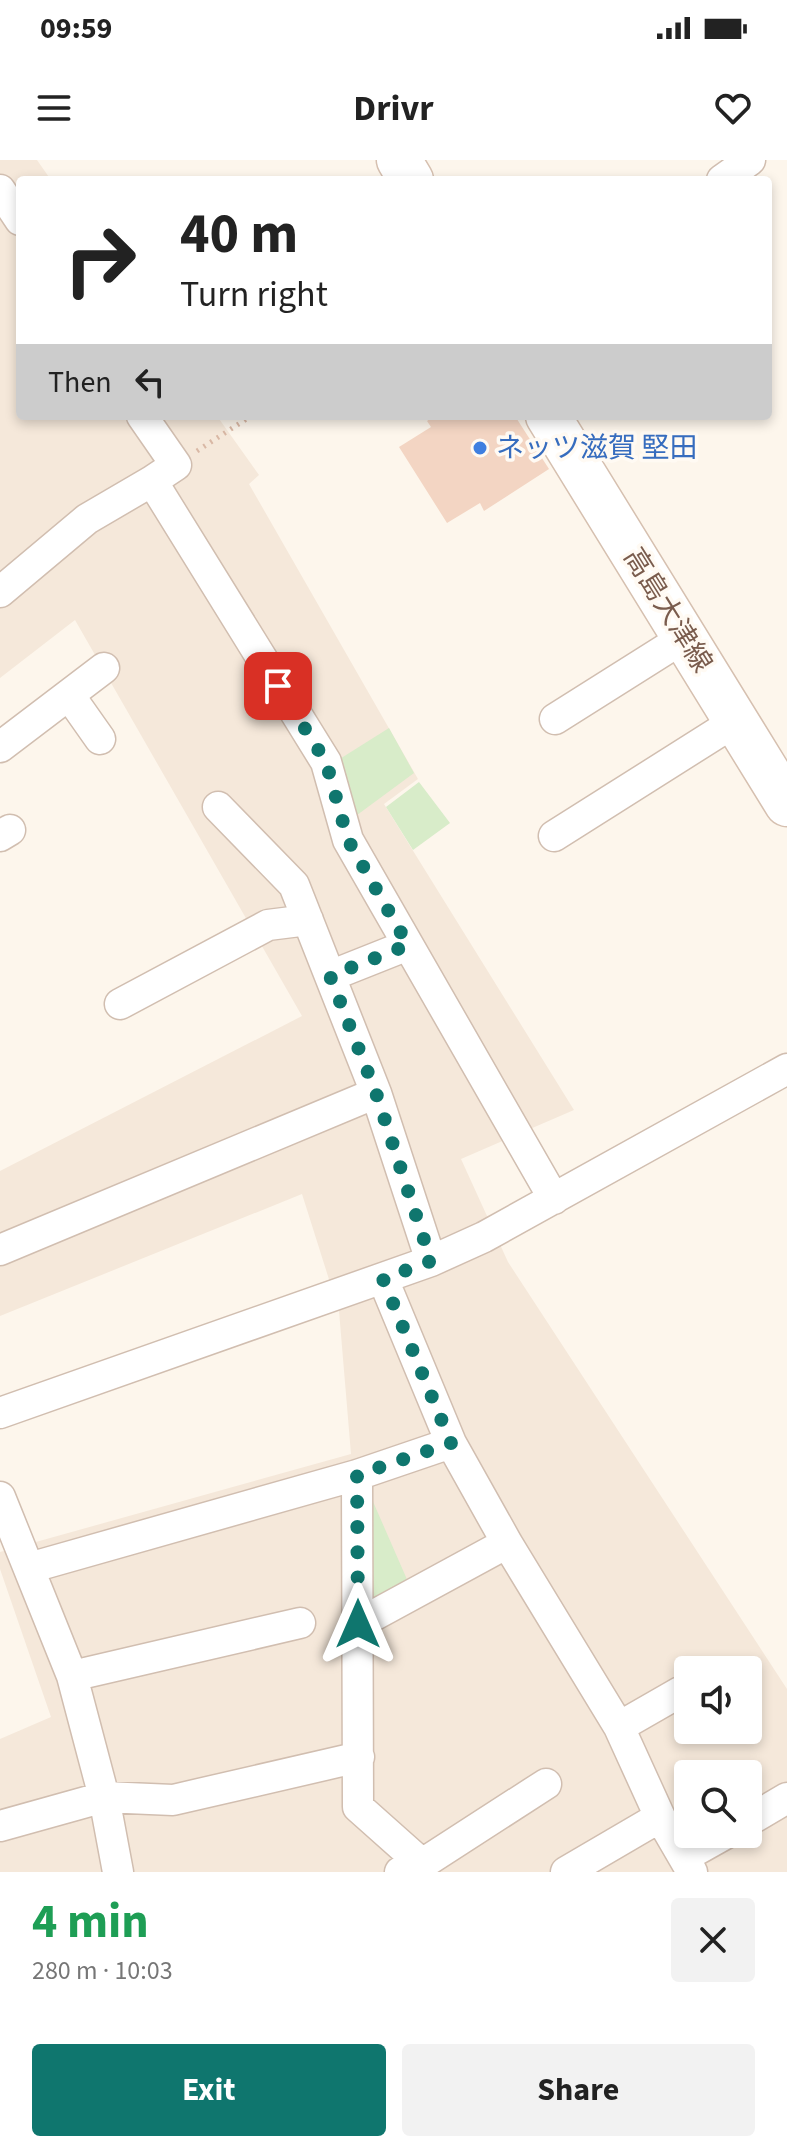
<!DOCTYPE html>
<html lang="en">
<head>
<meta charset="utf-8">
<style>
	:root { --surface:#fff; --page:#f2f2f2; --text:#222; --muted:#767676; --accent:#0f766e }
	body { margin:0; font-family:"Source Sans 3","Noto Sans JP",sans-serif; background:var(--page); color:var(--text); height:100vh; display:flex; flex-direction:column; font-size:30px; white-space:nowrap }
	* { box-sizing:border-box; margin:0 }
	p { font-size:26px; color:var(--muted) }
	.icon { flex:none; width:44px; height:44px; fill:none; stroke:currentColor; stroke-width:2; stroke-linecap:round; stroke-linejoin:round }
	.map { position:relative; height:1712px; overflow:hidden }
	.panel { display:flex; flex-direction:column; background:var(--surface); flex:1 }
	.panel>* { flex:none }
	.hud { position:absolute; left:16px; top:16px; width:756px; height:244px; border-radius:8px; box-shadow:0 4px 12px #0003; background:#fff; color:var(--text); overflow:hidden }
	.tools { position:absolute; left:674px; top:1496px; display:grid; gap:16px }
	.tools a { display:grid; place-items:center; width:88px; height:88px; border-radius:8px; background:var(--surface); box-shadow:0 4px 12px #0003; font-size:40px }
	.pin { position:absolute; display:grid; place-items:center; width:68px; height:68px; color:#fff; margin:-34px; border-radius:16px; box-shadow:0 4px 12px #0006 }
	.me { position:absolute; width:88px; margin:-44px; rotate:0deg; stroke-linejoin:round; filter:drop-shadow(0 0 6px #0008) }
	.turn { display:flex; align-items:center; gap:28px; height:168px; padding:0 32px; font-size:36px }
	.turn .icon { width:104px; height:104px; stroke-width:2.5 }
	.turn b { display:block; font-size:56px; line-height:68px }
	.then { display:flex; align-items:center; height:76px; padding:0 32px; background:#0003; gap:16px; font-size:30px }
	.round { display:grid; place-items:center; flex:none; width:84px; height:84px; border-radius:8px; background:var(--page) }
	.summary { display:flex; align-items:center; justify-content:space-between; height:136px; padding:0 32px }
	h1 { font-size:48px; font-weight:700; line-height:60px; color:#1e9e55 }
	.primary-button { display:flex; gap:16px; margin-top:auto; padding:16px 32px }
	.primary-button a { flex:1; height:92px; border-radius:8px; background:var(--accent); color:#fff; font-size:32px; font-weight:700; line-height:92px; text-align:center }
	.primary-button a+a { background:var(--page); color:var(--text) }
	.status { display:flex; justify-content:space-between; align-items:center; height:56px; padding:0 40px; background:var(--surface); direction:ltr }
	.status svg { height:22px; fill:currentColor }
	header { display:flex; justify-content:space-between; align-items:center; height:104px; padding:0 32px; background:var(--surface); font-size:36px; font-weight:700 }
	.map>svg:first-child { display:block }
</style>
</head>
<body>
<div class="status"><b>09:59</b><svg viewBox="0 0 49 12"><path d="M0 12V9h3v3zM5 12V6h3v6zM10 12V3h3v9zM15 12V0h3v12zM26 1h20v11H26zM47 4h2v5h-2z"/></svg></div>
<header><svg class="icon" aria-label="menu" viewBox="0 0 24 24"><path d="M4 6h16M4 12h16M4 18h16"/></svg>Drivr<svg class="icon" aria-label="heart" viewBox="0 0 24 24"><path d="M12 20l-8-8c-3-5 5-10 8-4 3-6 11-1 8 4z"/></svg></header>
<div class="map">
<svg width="787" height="1712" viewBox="0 0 787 1712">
	<rect width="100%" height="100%" fill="#fdf6ec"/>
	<path fill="#f5e8da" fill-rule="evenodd" d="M 0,0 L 37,0 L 51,20 L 20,20 L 20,256 L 217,256 L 259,315 L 249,324 L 418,619 L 384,644 L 574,950 L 461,999 L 508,1102 L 787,1529 L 787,1712 L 0,1712 L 0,1579 L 51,1557 L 0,1409 L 0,1392 L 351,1294 L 339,1151 L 302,1034 L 0,1156 L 0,1011 L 302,856 L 75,460 L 0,518 ZM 688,1510 L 748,1510 L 748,1570 L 688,1570 ZM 688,1614 L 748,1614 L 748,1674 L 688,1674 Z"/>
	<path fill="#d8ecc9" d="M 389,568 L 414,613 L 353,658 L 327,607 Z
		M 419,622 L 450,663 L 413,690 L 386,647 Z
		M 364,1321 L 409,1424 L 367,1449 Z"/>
	<path fill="#f3d5c3" d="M 434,256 L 515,256 L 549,309 L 484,351 L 480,343 L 447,363 L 399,287 L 431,267 L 427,261 Z"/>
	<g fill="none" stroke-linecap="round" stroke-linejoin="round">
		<g stroke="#d1beb0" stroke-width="33">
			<path id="street" d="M 722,20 L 750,0
				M 0,30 L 20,60
				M 142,256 L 176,305 L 152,321
				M 0,432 L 87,359 L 152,321 L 326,602 L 348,680 L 554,1039
				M 69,535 L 100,579
				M 555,559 L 685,477
				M 0,587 L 104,508
				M 218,647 L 294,725 L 376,933 L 431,1101
				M 0,676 L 10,670
				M 554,676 L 736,561
				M 330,816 L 408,785
				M 120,844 L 268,765 L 308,760
				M 0,1090 L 376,933
				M 383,1119 L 451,1283 L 507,1383 L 619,1567 L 660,1657 L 692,1712
				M 0,1253 L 431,1101 L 484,1077 L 787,909
				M 357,1315 L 358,1647 L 422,1704 L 400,1712
				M 0,1337 L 72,1516 L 104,1637 L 118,1712
				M 29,1408 L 357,1315 L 451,1283
				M 358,1464 L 507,1383
				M 72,1516 L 300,1463
				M 619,1567 L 680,1532
				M 748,1661 L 787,1638
				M 0,1666 L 104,1637 L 173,1640 L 359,1597
				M 684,1697 L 725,1674
				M 422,1704 L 546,1624
				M 566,1712 L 660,1657"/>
		</g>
		<g stroke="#d6c0b0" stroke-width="47">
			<path id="secondary" d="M 399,0 L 411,20
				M 548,256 L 787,644"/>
		</g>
		<path stroke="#d9b8a5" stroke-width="5" stroke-dasharray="2 6" stroke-linecap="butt" d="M 197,291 L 251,256"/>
		<use href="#street" stroke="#fff" stroke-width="30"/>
		<use href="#secondary" stroke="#fff" stroke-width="44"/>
	</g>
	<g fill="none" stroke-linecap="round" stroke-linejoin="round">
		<path stroke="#0f766e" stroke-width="14" stroke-dasharray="0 25.2" d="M 278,526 L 326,602 L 348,680 L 408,785 L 330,816 L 376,933 L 431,1101 L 383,1119 L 451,1283 L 357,1315 L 358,1464"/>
	</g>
	<circle fill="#3f7fe0" stroke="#fffaf3" stroke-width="3" cx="480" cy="288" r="8"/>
	<g text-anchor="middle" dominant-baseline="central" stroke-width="7" stroke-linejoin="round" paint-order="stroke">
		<g font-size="28" fill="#366cbe" stroke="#fffaf3" text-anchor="start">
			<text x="496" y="288">ネッツ滋賀 堅田</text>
		</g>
		<g font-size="28" fill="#7a5c4d" stroke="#fffaf3">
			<text transform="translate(668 450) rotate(58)">高島大津線</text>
		</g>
	</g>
</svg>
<div class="tools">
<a><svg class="icon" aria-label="sound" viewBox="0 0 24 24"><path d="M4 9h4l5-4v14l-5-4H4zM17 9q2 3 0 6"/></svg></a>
<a><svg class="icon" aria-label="search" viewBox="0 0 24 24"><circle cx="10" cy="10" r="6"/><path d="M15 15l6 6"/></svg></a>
</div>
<div class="pin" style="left:278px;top:526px;background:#d93025"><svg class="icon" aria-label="arrive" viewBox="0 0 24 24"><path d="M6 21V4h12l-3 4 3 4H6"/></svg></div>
<svg class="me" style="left:358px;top:1464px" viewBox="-20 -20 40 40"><path d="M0-17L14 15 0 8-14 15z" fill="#0f766e" stroke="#fff" stroke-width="4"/></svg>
<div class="hud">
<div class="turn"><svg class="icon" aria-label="right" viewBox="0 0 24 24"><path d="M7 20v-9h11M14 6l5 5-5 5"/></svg><div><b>40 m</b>Turn right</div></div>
<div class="then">Then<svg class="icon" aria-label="left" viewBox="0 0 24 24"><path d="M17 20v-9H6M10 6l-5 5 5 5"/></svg></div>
</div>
</div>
<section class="panel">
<div class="summary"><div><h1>4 min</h1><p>280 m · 10:03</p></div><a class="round"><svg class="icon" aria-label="close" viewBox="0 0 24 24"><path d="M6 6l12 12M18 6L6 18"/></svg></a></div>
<div class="primary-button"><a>Exit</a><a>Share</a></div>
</section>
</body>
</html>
